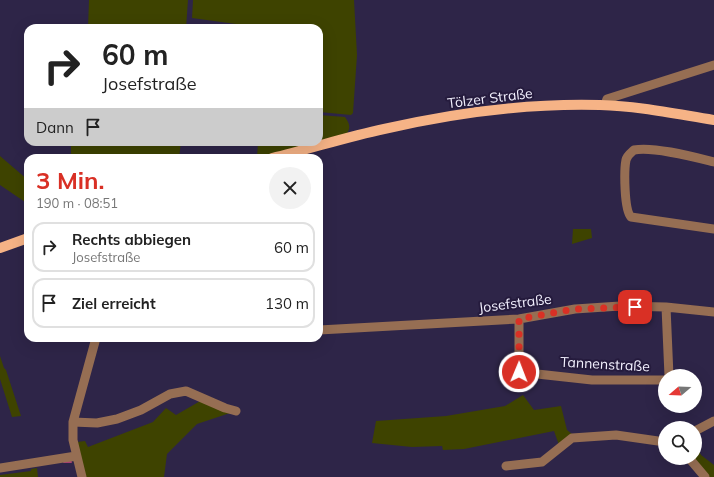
<!DOCTYPE html>
<html lang="de">
<head>
<meta charset="utf-8">
<style>
	:root { --surface:#fff; --page:#f2f2f2; --text:#222; --muted:#767676; --line:#e0e0e0; --accent:#d93025 }
	body { margin:0; font-family:Mulish,sans-serif; background:var(--page); color:var(--text); height:100vh; display:flex; flex-direction:column; font-size:15px; white-space:nowrap }
	* { box-sizing:border-box; margin:0 }
	p { font-size:13px; color:var(--muted) }
	.icon { flex:none; width:22px; height:22px; fill:none; stroke:currentColor; stroke-width:2; stroke-linecap:round; stroke-linejoin:round }
	.map { position:relative; flex:1; overflow:hidden }
	.side { position:absolute; left:24px; top:154px; width:299px; height:188px; display:flex; flex-direction:column; background:var(--surface); border-radius:12px; box-shadow:0 4px 16px #0002 }
	.side>* { flex:none }
	.guide { position:absolute; left:24px; top:24px; width:299px; height:122px; border-radius:12px; box-shadow:0 4px 16px #0002; background:#fff; color:var(--text); overflow:hidden }
	.needle { width:26px; rotate:251deg }
	.tools { position:absolute; left:658px; top:369px; display:grid; gap:8px }
	.tools a { display:grid; place-items:center; width:44px; height:44px; border-radius:50%; background:var(--surface); box-shadow:0 4px 16px #0002; font-size:20px }
	.pin { position:absolute; display:grid; place-items:center; width:34px; height:34px; color:#fff; margin:-17px; border-radius:8px; box-shadow:0 2px 6px #0006 }
	.me { position:absolute; width:44px; margin:-22px; rotate:1deg; stroke-linejoin:round; filter:drop-shadow(0 0 3px #0008) }
	.turn { display:flex; align-items:center; gap:14px; height:84px; padding:0 12px; font-size:18px }
	.turn .icon { width:52px; height:52px; stroke-width:2.5 }
	.turn b { display:block; font-size:28px; line-height:34px }
	.then { display:flex; align-items:center; height:38px; padding:0 12px; background:#0003; gap:8px; font-size:15px }
	.round { display:grid; place-items:center; flex:none; width:42px; height:42px; border-radius:21px; background:var(--page) }
	.headline { display:flex; align-items:center; justify-content:space-between; height:68px; padding:0 12px }
	h1 { font-size:24px; font-weight:700; line-height:30px; color:var(--accent) }
	ul { padding:0; list-style:none }
	li { display:flex; align-items:center; gap:12px; height:50px; margin:0 8px 6px; padding:0 4px; border:2px solid var(--line); border-radius:12px }
	li div { flex:1 }
	li b { display:block; font-size:15px }
	li em { font-style:normal }
	.map>svg:first-child { display:block }
</style>
</head>
<body>
<div class="map">
<svg width="714" height="477" viewBox="0 0 714 477">
	<rect width="100%" height="100%" fill="#2e2548"/>
	<path fill="#3e4300" d="M 89,0 L 188,0 L 186,28 L 88,28 Z
		M 193,0 L 354,0 L 357,55 L 353,113 L 351,115 L 319,112 L 319,28 L 236,28 L 236,24 L 192,18 Z
		M 319,115 L 345,117 C 350,124 351,128 346,135 L 290,151 L 257,158 L 258,142 L 319,142 Z
		M 71,142 L 181,142 L 179,158 L 71,158 Z
		M 0,156 L 28,180 L 28,204 L 0,185 Z
		M 573,229 L 591,229 L 592,238 L 572,244 Z
		M 0,356 L 4,368 L 6,370 L 21,416 L 12,417 L 0,379 Z
		M 523,395 L 534,410 L 561,406 L 567,430 L 572,434 L 559,445 L 554,431 L 464,449 L 443,450 L 442,446 L 412,447 L 372,443 L 376,421 L 446,416 L 505,406 Z
		M 202,400 L 230,413 L 197,424 L 167,454 L 164,477 L 86,477 L 77,442 L 85,441 L 88,447 L 153,422 L 166,408 L 176,415 Z
		M 695,443 L 701,455 L 714,465 L 714,477 L 707,477 L 692,458 L 695,458 Z
		M 37,468 L 38,477 L 0,477 L 0,475 L 31,471 L 31,469 Z"/>
	<g fill="none" stroke-linecap="round" stroke-linejoin="round">
		<path stroke="#a84171" stroke-width="2" d="M 64,462 L 71,462"/>
		<path stroke="#966e53" stroke-width="9" d="M 605,105 L 607,99 L 714,65
			M 714,162 C 694,157 653,146 634,150 C 631,153 627,155 626,160 C 624,170 624,210 631,217 L 714,229
			M 666,307 L 669,376
			M 519,319 L 519,372 L 592,380 L 665,380
			M 319,330 L 519,319 L 575,309 L 620,306 L 666,307 L 714,312
			M 73,422 L 97,423 L 117,419 L 141,410 L 170,394 L 186,391 L 225,408 L 236,411
			M 695,431 L 714,421
			M 689,458 L 705,477
			M 506,466 L 542,462 L 572,438 L 616,435 L 665,442
			M 0,468 L 76,456
			M 82,477 L 73,440 L 73,422 L 96,338"/>
		<path stroke="#f6b386" stroke-width="10" d="M 272,158 C 310,149 346,137 384,129 C 454,113 528,103 600,105 C 638,106 676,114 714,120
			M 0,248 L 28,238"/>
	</g>
	<g fill="none" stroke-linecap="round" stroke-linejoin="round">
		<path stroke="#d93025" stroke-width="7" stroke-dasharray="0 12.6" d="M 519,372 L 519,319 L 575,309 L 635,307"/>
	</g>
	<g text-anchor="middle" dominant-baseline="central" stroke-width="4" stroke-linejoin="round" paint-order="stroke">
		<g font-size="14" fill="#f2f0fe" stroke="#251b3d">
			<text transform="translate(490 98) rotate(-7)">Tölzer Straße</text>
			<text transform="translate(515 303) rotate(-7)">Josefstraße</text>
			<text transform="translate(605 364) rotate(3)">Tannenstraße</text>
		</g>
	</g>
</svg>
<div class="tools">
<a><svg class="needle" viewBox="-14 -14 28 28"><path d="M0-13l5 13h-10z" fill="#e53935"/><path d="M0 13l5-13h-10z" fill="#767676"/></svg></a>
<a><svg class="icon" aria-label="search" viewBox="0 0 24 24"><circle cx="10" cy="10" r="6"/><path d="M15 15l6 6"/></svg></a>
</div>
<div class="pin" style="left:635px;top:307px;background:#d93025"><svg class="icon" aria-label="arrive" viewBox="0 0 24 24"><path d="M6 21V4h12l-3 4 3 4H6"/></svg></div>
<svg class="me" style="left:519px;top:372px" viewBox="-20 -20 40 40"><circle r="17" fill="#d93025" stroke="#fff" stroke-width="3"/><path d="M0-11L8 9 0 5-8 9z" fill="#fff"/></svg>
<div class="guide">
<div class="turn"><svg class="icon" aria-label="right" viewBox="0 0 24 24"><path d="M7 20v-9h11M14 6l5 5-5 5"/></svg><div><b>60 m</b>Josefstraße</div></div>
<div class="then">Dann<svg class="icon" aria-label="arrive" viewBox="0 0 24 24"><path d="M6 21V4h12l-3 4 3 4H6"/></svg></div>
</div>
<section class="side">
<div class="headline"><div><h1>3 Min.</h1><p>190 m · 08:51</p></div><a class="round"><svg class="icon" aria-label="close" viewBox="0 0 24 24"><path d="M6 6l12 12M18 6L6 18"/></svg></a></div>
<ul>
<li><svg class="icon" aria-label="right" viewBox="0 0 24 24"><path d="M7 20v-9h11M14 6l5 5-5 5"/></svg><div><b>Rechts abbiegen</b><p>Josefstraße</p></div><em>60 m</em></li>
<li><svg class="icon" aria-label="arrive" viewBox="0 0 24 24"><path d="M6 21V4h12l-3 4 3 4H6"/></svg><div><b>Ziel erreicht</b></div><em>130 m</em></li>
</ul>
</section>
</div>
</body>
</html>
